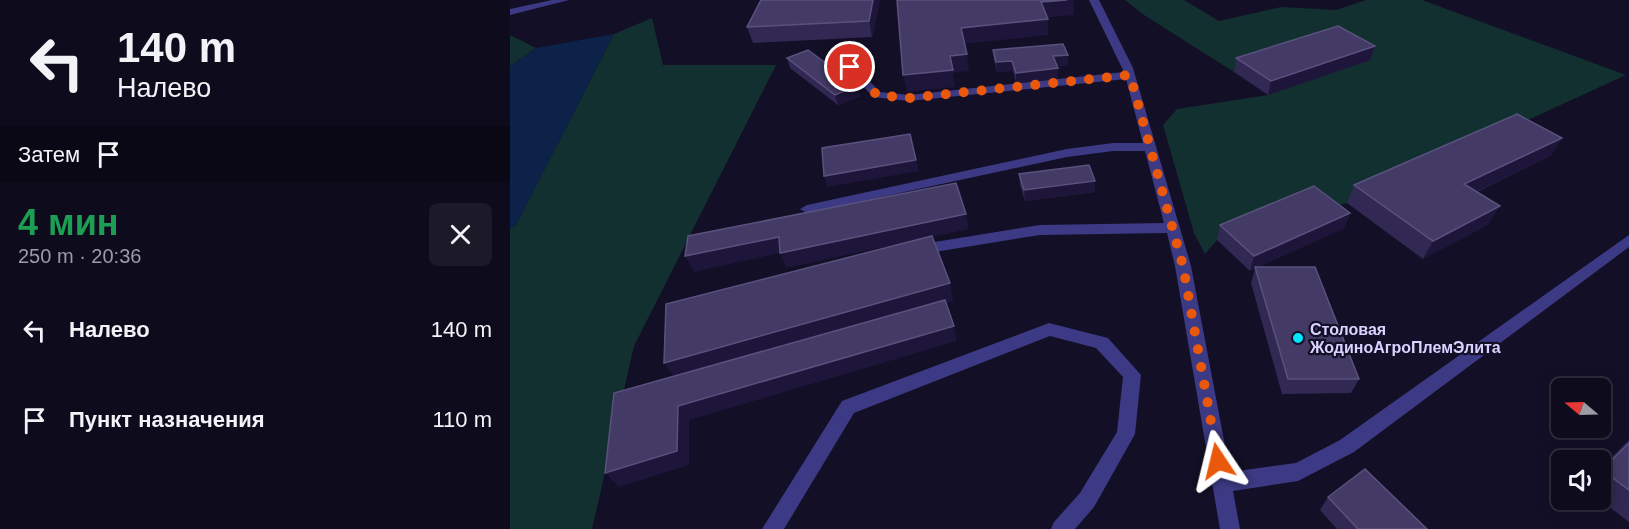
<!DOCTYPE html>
<html lang="ru">
<head>
<meta charset="utf-8">
<style>
	:root { --surface:#0e0b1c; --page:#1c1929; --text:#f1f3f6; --muted:#9b9ba3; --line:#2e2b3b }
	body { margin:0; font-family:Helvetica,sans-serif; background:var(--page); color:var(--text); height:100vh; display:flex; flex-direction:column; font-size:22px; white-space:nowrap }
	* { box-sizing:border-box; margin:0 }
	p { font-size:20px; color:var(--muted) }
	.icon { flex:none; width:33px; height:33px; fill:none; stroke:currentColor; stroke-width:2; stroke-linecap:round; stroke-linejoin:round }
	.map { position:relative; flex:1; overflow:hidden }
	.details { display:flex; flex-direction:column; background:var(--surface); width:510px }
	.details>* { flex:none }
	.top-card { background:#0e0b1c; color:var(--text); overflow:hidden }
	.needle { width:39px; rotate:289deg }
	.buttons { position:absolute; left:1041px; top:378px; display:grid; gap:12px }
	.buttons a { display:grid; place-items:center; width:60px; height:60px; border-radius:9px; background:var(--surface); box-shadow:0 3px 15px #0003,0 0 0 2px var(--line); font-size:30px }
	.pin { position:absolute; display:grid; place-items:center; width:51px; height:51px; color:#fff; margin:-26px; border:3px solid #fff; border-radius:50%; box-shadow:0 2px 6px #0007 }
	.me { position:absolute; width:66px; margin:-33px; rotate:350deg; stroke-linejoin:round; filter:drop-shadow(0 0 4px #0008) }
	.turn { display:flex; align-items:center; gap:21px; height:126px; padding:0 18px; font-size:27px }
	.turn .icon { width:78px; height:78px; stroke-width:2.5 }
	.turn b { display:block; font-size:42px; line-height:51px }
	.then { display:flex; align-items:center; height:57px; padding:0 18px; background:#0003; gap:12px; font-size:22px }
	.round { display:grid; place-items:center; flex:none; width:63px; height:63px; border-radius:9px; background:var(--page) }
	.headline { display:flex; align-items:center; justify-content:space-between; height:102px; padding:0 18px }
	h1 { font-size:36px; font-weight:800; line-height:45px; color:#1e9e55 }
	ul { padding:0; list-style:none }
	li { display:flex; align-items:center; gap:18px; height:90px; padding:0 18px }
	li div { flex:1 }
	li b { display:block; font-size:22px }
	li em { font-style:normal }
	main { display:flex; flex:1; min-height:0 }
	.map>svg:first-child { display:block }
</style>
</head>
<body>
<main>
<section class="details">
<div class="top-card">
<div class="turn"><svg class="icon" aria-label="left" viewBox="0 0 24 24"><path d="M17 20v-9H6M10 6l-5 5 5 5"/></svg><div><b>140 m</b>Налево</div></div>
<div class="then">Затем<svg class="icon" aria-label="arrive" viewBox="0 0 24 24"><path d="M6 21V4h12l-3 4 3 4H6"/></svg></div>
</div>
<div class="headline"><div><h1>4 мин</h1><p>250 m · 20:36</p></div><a class="round"><svg class="icon" aria-label="close" viewBox="0 0 24 24"><path d="M6 6l12 12M18 6L6 18"/></svg></a></div>
<ul>
<li><svg class="icon" aria-label="left" viewBox="0 0 24 24"><path d="M17 20v-9H6M10 6l-5 5 5 5"/></svg><div><b>Налево</b></div><em>140 m</em></li>
<li><svg class="icon" aria-label="arrive" viewBox="0 0 24 24"><path d="M6 21V4h12l-3 4 3 4H6"/></svg><div><b>Пункт назначения</b></div><em>110 m</em></li>
</ul>
</section>
<div class="map">
<svg width="1119" height="529" viewBox="0 0 1119 529">
	<rect width="100%" height="100%" fill="#130f26"/>
	<path fill="#12302f" d="M 615,0 L 674,0 L 709,21 L 771,7 L 826,10 L 856,0 L 912,0 L 1116,75 L 837,203 L 707,240 L 695,254 L 684,233 L 653,125 L 667,109 L 758,95 L 860,60 L 824,40 L 724,72 L 634,15 Z
		M 142,18 L 153,65 L 266,65 L 124,346 L 82,529 L 0,529 L 0,229 L 6,225 L 104,34 Z
		M 0,35 L 26,48 L 0,66 Z"/>
	<path fill="#0c2248" d="M 104,34 L 6,225 L 0,229 L 0,66 L 26,48 Z"/>
	<g fill="none" stroke-linecap="round" stroke-linejoin="round">
		<path fill="#3d3a85" fill-rule="evenodd" d="M 42,0 L 59,0 L 0,15 L 0,9 Z
			M 579,0 L 589,0 L 623,68 L 681,266 L 720,472 L 786,463 L 830,440 L 1119,235 L 1119,247 L 844,452 L 788,481 L 723,491 L 730,529 L 710,529 L 665,266 L 657,233 L 530,235 L 406,255 L 399,250 L 406,245 L 530,225 L 654,223 L 635,151 L 603,151 L 557,157 L 297,213 L 290,209 L 297,205 L 557,149 L 603,143 L 633,143 L 616,79 L 399,101 L 363,97 L 335,67 L 337,49 L 346,47 L 345,66 L 370,92 L 399,95 L 614,72 Z
			M 539,323 L 598,338 L 631,375 L 625,434 L 584,507 L 565,529 L 541,529 L 544,522 L 570,493 L 607,432 L 613,377 L 586,348 L 540,336 L 344,413 L 274,529 L 252,529 L 332,401 Z"/>
	</g>
	<path fill="#312854" d="M 251,0 L 370,0 L 362,37 L 243,43 L 237,27 Z
		M 865,46 L 860,60 L 758,95 L 724,72 L 726,58 Z
		M 483,50 L 558,55 L 558,65 L 547,66 L 548,68 L 548,79 L 506,83 L 503,71 L 487,72 L 484,60 Z
		M 277,58 L 350,96 L 328,105 L 280,68 Z
		M 1052,138 L 1041,155 L 967,192 L 979,224 L 913,259 L 837,203 L 844,185 Z
		M 509,174 L 585,192 L 515,201 L 510,185 Z
		M 840,213 L 834,228 L 748,267 L 849,379 L 841,393 L 772,394 L 741,283 L 745,269 L 740,271 L 707,240 L 710,225 Z
		M 1119,440 L 1119,522 L 1090,500 L 1090,469 Z
		M 818,497 L 917,529 L 827,529 L 810,510 Z"/>
	<path fill="#1d163a" d="M 363,0 L 370,0 L 362,37 L 359,21 Z
		M 557,0 L 564,0 L 564,15 L 531,18 L 531,2 Z
		M 538,19 L 538,35 L 453,44 L 451,28 Z
		M 865,46 L 860,60 L 758,95 L 761,81 Z
		M 457,54 L 459,71 L 443,73 L 445,87 L 397,92 L 393,75 L 440,56 Z
		M 558,55 L 558,65 L 543,66 L 543,56 Z
		M 502,61 L 503,71 L 487,72 L 486,62 Z
		M 548,68 L 548,79 L 506,83 L 506,73 Z
		M 347,86 L 350,96 L 328,105 L 325,95 Z
		M 1052,138 L 1041,155 L 945,202 L 954,184 Z
		M 406,160 L 409,171 L 317,187 L 314,176 Z
		M 585,181 L 585,192 L 515,201 L 514,190 Z
		M 990,206 L 979,224 L 913,259 L 923,241 Z
		M 840,213 L 834,228 L 740,271 L 744,256 Z
		M 456,214 L 459,229 L 276,268 L 270,253 L 184,272 L 175,256 L 269,237 Z
		M 440,283 L 443,301 L 167,381 L 154,363 Z
		M 444,326 L 447,341 L 179,420 L 179,465 L 109,487 L 95,473 L 168,406 Z"/>
	<path fill="#433a66" stroke="#5a527e" stroke-width="1.5" d="M 251,0 L 363,0 L 359,21 L 237,27 Z
		M 387,0 L 557,0 L 531,2 L 538,19 L 451,28 L 457,54 L 440,56 L 443,70 L 393,75 Z
		M 828,26 L 865,46 L 761,81 L 726,58 Z
		M 553,44 L 558,55 L 543,56 L 548,68 L 506,73 L 502,61 L 486,62 L 483,50 Z
		M 298,50 L 347,86 L 325,95 L 277,58 Z
		M 1007,114 L 1052,138 L 954,184 L 990,206 L 923,241 L 844,185 Z
		M 400,134 L 406,160 L 314,176 L 312,148 Z
		M 579,165 L 585,181 L 514,190 L 509,174 Z
		M 446,183 L 456,214 L 270,253 L 269,237 L 175,256 L 178,236 Z
		M 804,186 L 840,213 L 744,256 L 710,225 Z
		M 422,236 L 440,283 L 154,363 L 156,304 Z
		M 745,267 L 805,267 L 849,379 L 778,379 Z
		M 435,300 L 444,326 L 168,406 L 167,451 L 95,473 L 104,393 Z
		M 1119,443 L 1119,490 L 1092,470 Z
		M 855,469 L 917,529 L 848,529 L 818,497 Z"/>
	<g fill="none" stroke-linecap="round" stroke-linejoin="round">
		<path stroke="#ea580c" stroke-width="10" stroke-dasharray="0 18" d="M 340,67 L 367,95 L 399,98 L 620,75 L 673,266 L 708,461"/>
	</g>
	<circle fill="#00e5ff" stroke="#130f26" stroke-width="2" cx="788" cy="338" r="6"/>
	<g text-anchor="middle" dominant-baseline="central" stroke-width="4.5" stroke-linejoin="round" paint-order="stroke">
		<g font-size="16" font-weight="bold" fill="#d9d4ff" stroke="#130f26" text-anchor="start">
			<text x="800" y="329">Столовая<tspan x="800" dy="18">ЖодиноАгроПлемЭлита</tspan></text>
		</g>
	</g>
</svg>
<div class="buttons">
<a><svg class="needle" viewBox="-14 -14 28 28"><path d="M0-13l5 13h-10z" fill="#e53935"/><path d="M0 13l5-13h-10z" fill="#9b9ba3"/></svg></a>
<a><svg class="icon" aria-label="sound" viewBox="0 0 24 24"><path d="M4 9h4l5-4v14l-5-4H4zM17 9q2 3 0 6"/></svg></a>
</div>
<div class="pin" style="left:340px;top:67px;background:#d93025"><svg class="icon" aria-label="arrive" viewBox="0 0 24 24"><path d="M6 21V4h12l-3 4 3 4H6"/></svg></div>
<svg class="me" style="left:708px;top:461px" viewBox="-20 -20 40 40"><path d="M0-17L14 15 0 8-14 15z" fill="#ea580c" stroke="#fff" stroke-width="4"/></svg>
</div>
</main>
</body>
</html>
